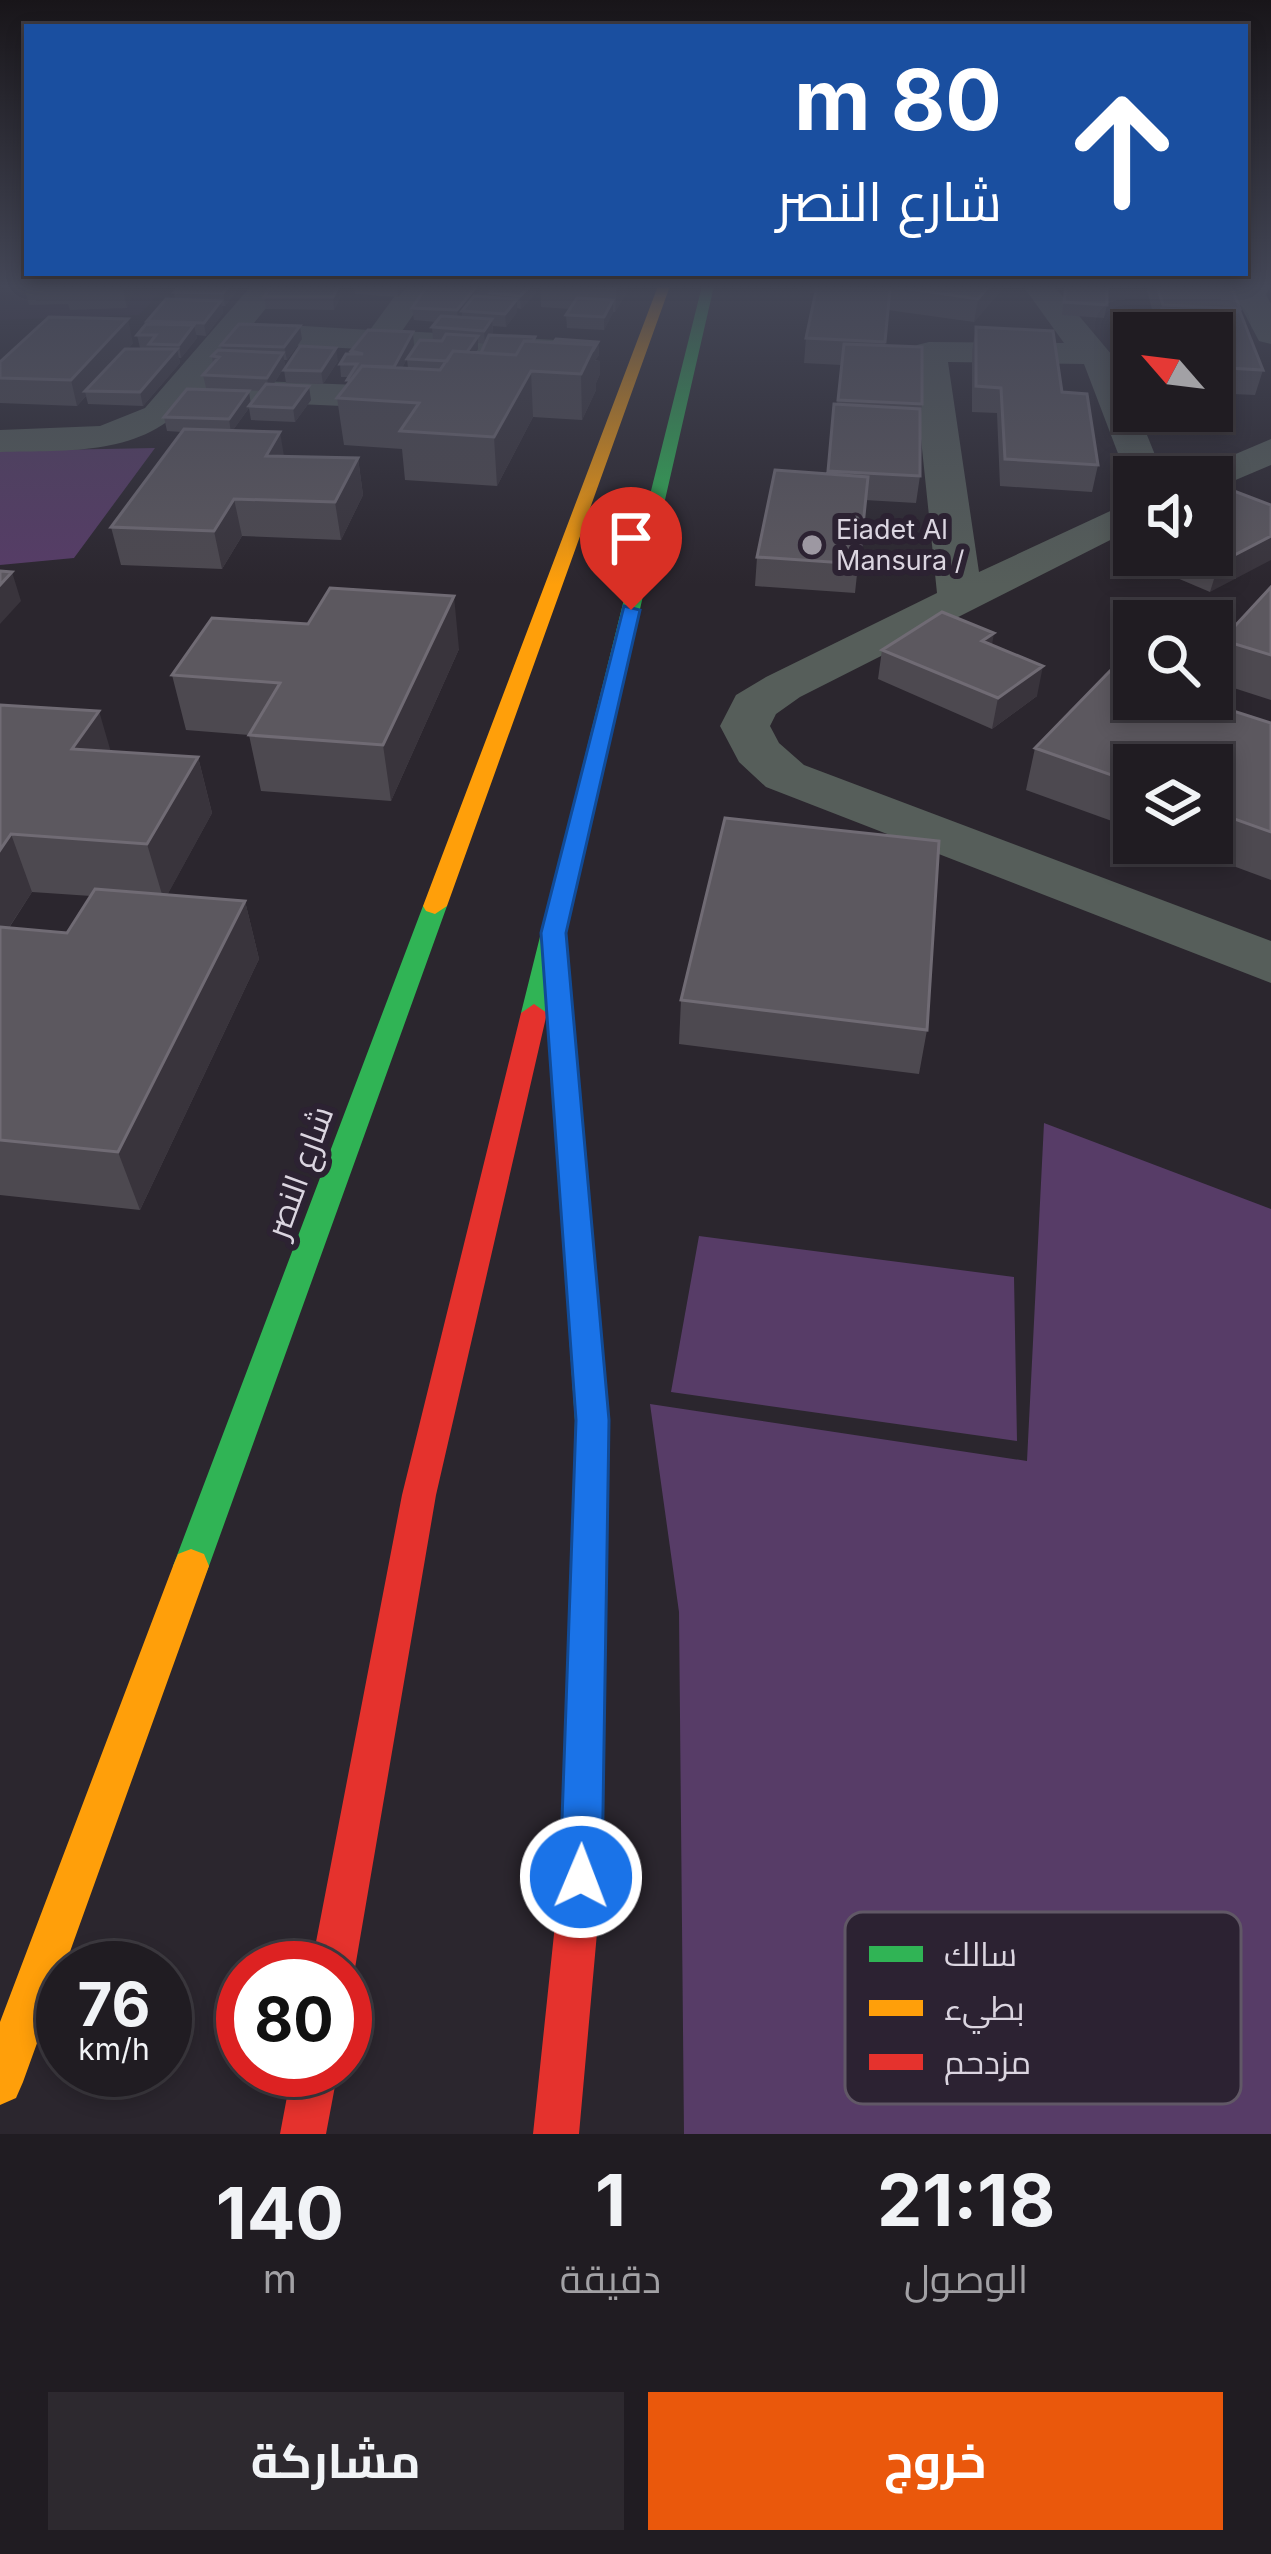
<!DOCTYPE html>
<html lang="ar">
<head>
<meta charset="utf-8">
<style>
	:root { --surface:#201c22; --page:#2d292f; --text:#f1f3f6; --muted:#a2a1a5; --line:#3d3a40; --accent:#ea580c }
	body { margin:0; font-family:Inter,Cairo,sans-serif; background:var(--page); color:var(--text); direction:rtl; height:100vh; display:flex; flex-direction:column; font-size:45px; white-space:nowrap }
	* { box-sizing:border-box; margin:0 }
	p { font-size:39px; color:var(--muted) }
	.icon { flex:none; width:66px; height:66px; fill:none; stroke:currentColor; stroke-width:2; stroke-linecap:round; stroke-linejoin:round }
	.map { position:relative; height:2134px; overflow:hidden; direction:ltr }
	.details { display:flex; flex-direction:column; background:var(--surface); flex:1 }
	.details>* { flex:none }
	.hud { position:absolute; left:24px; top:24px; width:1224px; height:252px; border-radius:0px; box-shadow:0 6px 18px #0003,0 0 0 3px var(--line); direction:rtl; background:#1a4fa0; color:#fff; overflow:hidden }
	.needle { width:78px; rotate:298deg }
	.fabs { position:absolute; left:1113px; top:312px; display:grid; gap:24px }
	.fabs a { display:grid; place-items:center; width:120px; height:120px; border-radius:0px; background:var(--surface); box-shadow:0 6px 18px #0003,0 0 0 3px var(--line); font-size:60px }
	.speed { position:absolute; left:36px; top:1941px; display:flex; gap:24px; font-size:60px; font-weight:700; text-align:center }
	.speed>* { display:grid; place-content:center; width:156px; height:156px; border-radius:50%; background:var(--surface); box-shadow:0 6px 18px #0003,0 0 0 3px var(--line); line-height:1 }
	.speed small { font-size:30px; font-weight:400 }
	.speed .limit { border:18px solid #d22; background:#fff; color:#111 }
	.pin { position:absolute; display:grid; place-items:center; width:102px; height:102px; color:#fff; margin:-123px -51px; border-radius:50% 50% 50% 0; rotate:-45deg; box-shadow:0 0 12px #0007 }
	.pin .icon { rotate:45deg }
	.me { position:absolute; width:132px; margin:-66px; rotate:1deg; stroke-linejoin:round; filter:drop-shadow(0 0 9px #0008) }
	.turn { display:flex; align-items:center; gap:42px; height:252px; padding:0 48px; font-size:54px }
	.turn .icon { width:156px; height:156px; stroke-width:2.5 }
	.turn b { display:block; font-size:84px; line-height:102px }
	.eta { display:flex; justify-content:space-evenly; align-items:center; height:204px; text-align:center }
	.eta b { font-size:72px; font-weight:700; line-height:84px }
	.action { display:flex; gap:24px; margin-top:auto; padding:24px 48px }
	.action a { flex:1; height:138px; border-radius:0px; background:var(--accent); color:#fff; font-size:48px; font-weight:700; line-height:138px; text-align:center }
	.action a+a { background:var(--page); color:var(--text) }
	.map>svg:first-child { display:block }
</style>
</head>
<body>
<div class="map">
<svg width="1271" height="2134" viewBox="0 0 1271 2134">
	<rect width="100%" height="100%" fill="#2b262e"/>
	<path fill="#35293d" d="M 0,286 L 166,286 L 139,315 L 0,320 Z"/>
	<path fill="#573c67" d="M 155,448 L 74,558 L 0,565 L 0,451 Z
		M 1044,1123 L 1271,1209 L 1271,2134 L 684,2134 L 679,1612 L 650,1404 L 1027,1461 Z
		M 699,1236 L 1014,1277 L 1017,1441 L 671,1392 Z"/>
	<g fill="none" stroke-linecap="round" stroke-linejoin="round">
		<path fill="#565e5a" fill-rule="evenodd" d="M 251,286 L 284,286 L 254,323 L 370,330 L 402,286 L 433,286 L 402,331 L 574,341 L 586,344 L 591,351 L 586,358 L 574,361 L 238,342 L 208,379 L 430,388 L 443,391 L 448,399 L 443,407 L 430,410 L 191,399 C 144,457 69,450 0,452 L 0,430 L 100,426 L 145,408 Z
			M 1023,286 L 1054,286 L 1117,361 L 1164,477 L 1134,477 L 1134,486 L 1130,485 L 1084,364 L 948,362 L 979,572 L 1134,500 L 1134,528 L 800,697 L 776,714 L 770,726 L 779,743 L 804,765 L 1271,941 L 1271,983 L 766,787 L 739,762 L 720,726 L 736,695 L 766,677 L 937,593 L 912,352 L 917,345 L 929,342 L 1064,343 Z
			M 1238,286 L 1271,286 L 1266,294 L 1271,304 L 1271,344 L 1259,341 L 1233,292 Z
			M 1271,439 L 1271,465 L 1212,490 L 1212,477 L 1193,477 L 1198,470 Z"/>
		<path fill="#30b455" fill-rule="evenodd" d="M 702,286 L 714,286 L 555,980 L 567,982 L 571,988 L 609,1421 L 608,1471 L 603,1482 L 591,1486 L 579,1482 L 574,1471 L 575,1421 L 547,1013 L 534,1022 L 521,1013 Z
			M 435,898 L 447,906 L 209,1566 L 204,1578 L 191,1583 L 178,1578 L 173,1566 L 423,906 Z"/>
		<path fill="#ff9f0a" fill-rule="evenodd" d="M 658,286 L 670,286 L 447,906 L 435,914 L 426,911 L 423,906 Z
			M 191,1549 L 204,1554 L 209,1566 L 23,2082 L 16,2098 L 0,2105 L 0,2022 L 173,1566 L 178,1554 Z"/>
		<path fill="#e5322d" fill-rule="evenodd" d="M 534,1004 L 547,1013 L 436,1495 L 355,1968 L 345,1985 L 345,1968 L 311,1968 L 402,1495 L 521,1013 Z
			M 591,1456 L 603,1460 L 608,1471 L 602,1877 L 579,2134 L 533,2134 L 560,1877 L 574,1471 L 579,1460 Z
			M 292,2070 L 338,2070 L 326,2134 L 280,2134 Z"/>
	</g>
	<path fill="#4d4950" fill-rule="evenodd" d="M 24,286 L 135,286 L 127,308 L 70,310 L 68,304 L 29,305 Z
		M 179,286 L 240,286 L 225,306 L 222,306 L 223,313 L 206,336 L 196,335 L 197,338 L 181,358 L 179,358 L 180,363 L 143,406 L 88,404 L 86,396 L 77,406 L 0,403 L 0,362 L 133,343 L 128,349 L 150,349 L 140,348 L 137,335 L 148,324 L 147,321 L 175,300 L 174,292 Z
		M 339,286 L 340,298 L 334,310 L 266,309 L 264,297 Z
		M 353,286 L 408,286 L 398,297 L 355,294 Z
		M 425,286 L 536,286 L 536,293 L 521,309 L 517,308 L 517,312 L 506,327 L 493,326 L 493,332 L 491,336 L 535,337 L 535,341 L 554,342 L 598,342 L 599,355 L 595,360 L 600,361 L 600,374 L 596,383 L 596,390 L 582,420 L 533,417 L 497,486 L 405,480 L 402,449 L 344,445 L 337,398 L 348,384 L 349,377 L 341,377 L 340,364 L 351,354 L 351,351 L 414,345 L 402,368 L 408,368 L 407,359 L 433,340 L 432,327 L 436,322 L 414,320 L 412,308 L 425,289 ZM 478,343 L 485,344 L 481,353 L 476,353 L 478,349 Z
		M 540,286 L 628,286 L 628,290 L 615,312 L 613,312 L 604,330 L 567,328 L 566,315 L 570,309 L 541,307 Z
		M 1005,286 L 974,322 L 888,310 L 885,345 L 922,404 L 920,424 L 920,476 L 916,503 L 865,500 L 855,593 L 755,586 L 757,557 L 828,474 L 834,404 L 837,404 L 841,365 L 804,363 L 806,338 L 815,293 L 810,293 L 810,289 L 768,287 Z
		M 1065,286 L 1107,305 L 1104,318 L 1062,315 Z
		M 1146,286 L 1231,286 L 1240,309 L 1240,312 L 1263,370 L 1255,395 L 1212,393 L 1212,333 L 1156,333 L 1157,329 Z
		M 976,327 L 1062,392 L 1098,465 L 1092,492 L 1000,486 L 997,413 L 972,412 L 972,351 Z
		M 302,339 L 287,360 L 284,360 L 285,366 L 273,385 L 311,400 L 295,422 L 251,420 L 249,408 L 233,430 L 284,456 L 358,458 L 363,495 L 341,540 L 242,536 L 222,569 L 121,565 L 111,527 L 182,432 L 167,431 L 164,417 L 251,403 L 261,391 L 206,388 L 203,375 L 213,364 L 212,356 L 222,350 L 221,345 Z
		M 338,361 L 323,384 L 286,383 L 284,370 Z
		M 1271,505 L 1210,592 L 1130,558 L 1134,542 L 1134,555 L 1212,555 Z
		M 1271,587 L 1271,700 L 1212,681 L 1212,673 L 1222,640 Z
		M 459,649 L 391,801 L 261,791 L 249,735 L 186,730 L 172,675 Z
		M 882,650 L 1037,696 L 992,729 L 878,679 Z
		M 0,705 L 110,752 L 198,757 L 212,813 L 167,895 L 245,901 L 259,959 L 140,1210 L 0,1195 ZM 32,892 L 91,896 L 67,933 L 9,928 Z
		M 1271,723 L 1271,880 L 1171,843 L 1212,843 L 1212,765 L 1134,765 L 1134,829 L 1026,790 L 1035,748 Z
		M 681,1000 L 927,1030 L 919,1074 L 679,1044 Z"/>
	<path fill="#39343c" d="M 122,286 L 135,286 L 127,308 Z
		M 229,286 L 240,286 L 225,306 L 223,293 Z
		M 339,286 L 340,298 L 334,310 L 333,297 Z
		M 397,286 L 408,286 L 398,297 Z
		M 471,286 L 480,286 L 481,290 L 477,294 L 477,300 L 462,311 L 462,318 L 458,323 L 457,310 Z
		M 530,286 L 536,286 L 536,293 L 521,309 L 520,296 Z
		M 617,286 L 628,286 L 628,290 L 615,312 Z
		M 989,286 L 1005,286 L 974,322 L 978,299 Z
		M 517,299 L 517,312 L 506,327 L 505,314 Z
		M 613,300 L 613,313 L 604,330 L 604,317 Z
		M 221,301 L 223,313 L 206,336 L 204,323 Z
		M 128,319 L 133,343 L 91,391 L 85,391 L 86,396 L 77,406 L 71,380 Z
		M 492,319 L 493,332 L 485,344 L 484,331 Z
		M 194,325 L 197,338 L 181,358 L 179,345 Z
		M 300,326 L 302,339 L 287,360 L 284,347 Z
		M 413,332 L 414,345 L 388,395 L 387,381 Z
		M 478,336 L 478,349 L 462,375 L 461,362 Z
		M 598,342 L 599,355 L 595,361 L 600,361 L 600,374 L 596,383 L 596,390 L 582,420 L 581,374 Z
		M 336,348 L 338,361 L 323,384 L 321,371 Z
		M 177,349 L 180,363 L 143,406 L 140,392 Z
		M 283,353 L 285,366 L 269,391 L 267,378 Z
		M 531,371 L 533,417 L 497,486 L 494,437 Z
		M 309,386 L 311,400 L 295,422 L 293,408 Z
		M 249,391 L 251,405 L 231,433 L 229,419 Z
		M 280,432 L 286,468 L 266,456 Z
		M 358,458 L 363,495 L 341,540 L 335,502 Z
		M 234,499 L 242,536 L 222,569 L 214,531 Z
		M 1271,536 L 1271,560 L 1210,592 L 1219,563 Z
		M 12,572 L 21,601 L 0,624 L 0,585 Z
		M 454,596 L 459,649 L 391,801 L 383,745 Z
		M 994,633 L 989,663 L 982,641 Z
		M 1043,666 L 1037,696 L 992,729 L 998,698 Z
		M 99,711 L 115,766 L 72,749 Z
		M 198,757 L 212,813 L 164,901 L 147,844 Z
		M 11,834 L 32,892 L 0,941 L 0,850 Z
		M 245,901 L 259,959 L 140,1210 L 118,1152 Z"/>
	<path fill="#5c585f" stroke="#706b74" stroke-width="3" d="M 179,286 L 229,286 L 223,293 L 174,292 Z
		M 271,286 L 339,286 L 333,297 L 264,297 Z
		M 427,286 L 471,286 L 476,287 L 457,310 L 412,308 Z
		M 484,286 L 530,286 L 520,296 L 490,293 L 496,287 Z
		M 575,286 L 617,286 L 615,289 Z
		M 817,286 L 890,289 L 885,342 L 806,338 Z
		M 889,286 L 989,286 L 978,299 Z
		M 1066,286 L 1107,286 L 1107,305 L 1064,302 Z
		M 1157,286 L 1231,286 L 1240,309 L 1163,305 Z
		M 474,296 L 517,299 L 505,314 L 462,311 Z
		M 577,298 L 613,300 L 604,317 L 566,315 Z
		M 166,299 L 221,301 L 204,323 L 147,321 Z
		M 1162,309 L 1240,312 L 1263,370 L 1212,367 L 1212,333 L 1169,333 Z
		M 441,316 L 492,319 L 484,331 L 432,327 Z
		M 49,317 L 128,319 L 71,380 L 0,378 L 0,362 Z
		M 146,324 L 194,325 L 179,345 L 149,344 L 156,335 L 137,335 Z
		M 239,324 L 300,326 L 284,347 L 221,345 Z
		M 976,327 L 1053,331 L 1062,392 L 1087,394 L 1098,465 L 1005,459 L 1001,388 L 976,386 Z
		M 368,330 L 413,332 L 394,367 L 362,366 L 351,380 L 347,380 L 357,364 L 340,364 L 346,354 L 363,354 L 351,351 Z
		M 446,334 L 478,336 L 467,352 L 453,351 L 447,361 L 407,359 L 420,340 L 442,341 Z
		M 489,335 L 535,337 L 533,341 L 524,341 L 516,355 L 481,353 Z
		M 556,339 L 598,342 L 595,347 L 595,345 L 554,342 Z
		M 524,341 L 595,345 L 581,374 L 531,371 L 494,437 L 400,431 L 419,403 L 337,398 L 362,366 L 440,370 L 453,351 L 516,355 Z
		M 844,344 L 922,347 L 922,404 L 838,400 Z
		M 300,346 L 336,348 L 321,371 L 284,370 Z
		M 125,349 L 177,349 L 140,392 L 85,391 Z
		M 218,350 L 283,353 L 267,378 L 203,375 L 219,357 L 212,356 Z
		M 266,384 L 309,386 L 293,408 L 249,406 Z
		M 187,389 L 249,391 L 229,419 L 164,417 Z
		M 834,404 L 920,409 L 920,476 L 828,471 Z
		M 184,429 L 280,432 L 266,456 L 358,458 L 335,502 L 234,499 L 214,531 L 111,527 Z
		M 775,470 L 868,477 L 859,564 L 757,557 Z
		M 1226,488 L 1271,505 L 1271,536 L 1219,563 L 1199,555 L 1212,555 L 1212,494 Z
		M 0,571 L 12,572 L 0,585 Z
		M 1271,587 L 1271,655 L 1222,640 Z
		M 330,588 L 454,596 L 383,745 L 249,735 L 280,683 L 172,675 L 212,618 L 308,624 Z
		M 942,612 L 994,633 L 982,641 L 1043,666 L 998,698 L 882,650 Z
		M 1110,671 L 1134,679 L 1134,699 L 1196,699 L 1271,723 L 1271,832 L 1212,811 L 1212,765 L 1134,765 L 1134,783 L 1035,748 Z
		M 0,705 L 99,711 L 72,749 L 198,757 L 147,844 L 11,834 L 0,850 Z
		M 725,818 L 939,841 L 927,1030 L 681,1000 Z
		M 95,889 L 245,901 L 118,1152 L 0,1140 L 0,927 L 67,933 Z"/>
	<linearGradient id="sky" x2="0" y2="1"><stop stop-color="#181519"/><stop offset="0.49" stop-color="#444757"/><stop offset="1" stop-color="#444757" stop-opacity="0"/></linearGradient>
	<rect width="1271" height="585" fill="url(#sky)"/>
	<path fill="#1a73e8" stroke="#114b97" stroke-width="3" d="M 624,606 L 640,610 L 566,933 L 609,1420 L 602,1877 L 596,1892 L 581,1898 L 566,1892 L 560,1877 L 576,1420 L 541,933 Z"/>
	<circle fill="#9d98a2" stroke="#2c2232" stroke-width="4.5" cx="812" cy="545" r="12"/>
	<g text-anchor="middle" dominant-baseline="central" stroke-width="12" stroke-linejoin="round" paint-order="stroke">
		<g font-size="27" fill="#dbd5e0" stroke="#2c2232" text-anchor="start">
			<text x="836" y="529">Eiadet Al<tspan x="836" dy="31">Mansura /</tspan></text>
		</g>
		<g font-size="33" fill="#dbd5e0" stroke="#2c2232">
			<text transform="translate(299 1172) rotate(-70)">شارع النصر</text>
		</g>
	</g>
	<rect x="845" y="1912" width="396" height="192" rx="18" fill="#2c2232" stroke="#615866" stroke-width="3"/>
	<rect x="869" y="1946" width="54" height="16" fill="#30b455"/>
	<rect x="869" y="2000" width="54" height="16" fill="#ff9f0a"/>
	<rect x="869" y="2054" width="54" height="16" fill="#e5322d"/>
	<g font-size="33" fill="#dbd5e0">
		<text x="944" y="1966">سالك</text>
		<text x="944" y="2020">بطيء</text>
		<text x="944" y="2074">مزدحم</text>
	</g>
</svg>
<div class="fabs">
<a><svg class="needle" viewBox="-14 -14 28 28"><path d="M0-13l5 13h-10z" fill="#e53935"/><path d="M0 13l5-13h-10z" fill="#a2a1a5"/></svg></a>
<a><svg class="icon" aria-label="sound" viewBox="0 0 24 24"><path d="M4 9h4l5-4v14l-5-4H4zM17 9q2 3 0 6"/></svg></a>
<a><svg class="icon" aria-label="search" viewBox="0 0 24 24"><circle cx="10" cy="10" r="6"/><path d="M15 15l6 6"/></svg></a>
<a><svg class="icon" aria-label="layers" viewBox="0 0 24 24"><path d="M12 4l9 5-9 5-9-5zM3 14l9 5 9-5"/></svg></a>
</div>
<div class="speed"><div>76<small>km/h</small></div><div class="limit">80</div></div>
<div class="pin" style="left:631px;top:610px;background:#d93025"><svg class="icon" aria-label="arrive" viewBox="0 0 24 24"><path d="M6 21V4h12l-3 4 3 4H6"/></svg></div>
<svg class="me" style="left:581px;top:1877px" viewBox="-20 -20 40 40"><circle r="17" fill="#1a73e8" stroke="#fff" stroke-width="3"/><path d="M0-11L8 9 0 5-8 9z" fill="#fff"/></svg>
<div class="hud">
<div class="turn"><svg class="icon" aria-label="ahead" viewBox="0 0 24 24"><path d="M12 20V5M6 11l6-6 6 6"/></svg><div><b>80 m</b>شارع النصر</div></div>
</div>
</div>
<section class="details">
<div class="eta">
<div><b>21:18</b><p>الوصول</p></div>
<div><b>1</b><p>دقيقة</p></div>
<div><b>140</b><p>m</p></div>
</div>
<div class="action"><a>خروج</a><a>مشاركة</a></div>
</section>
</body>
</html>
